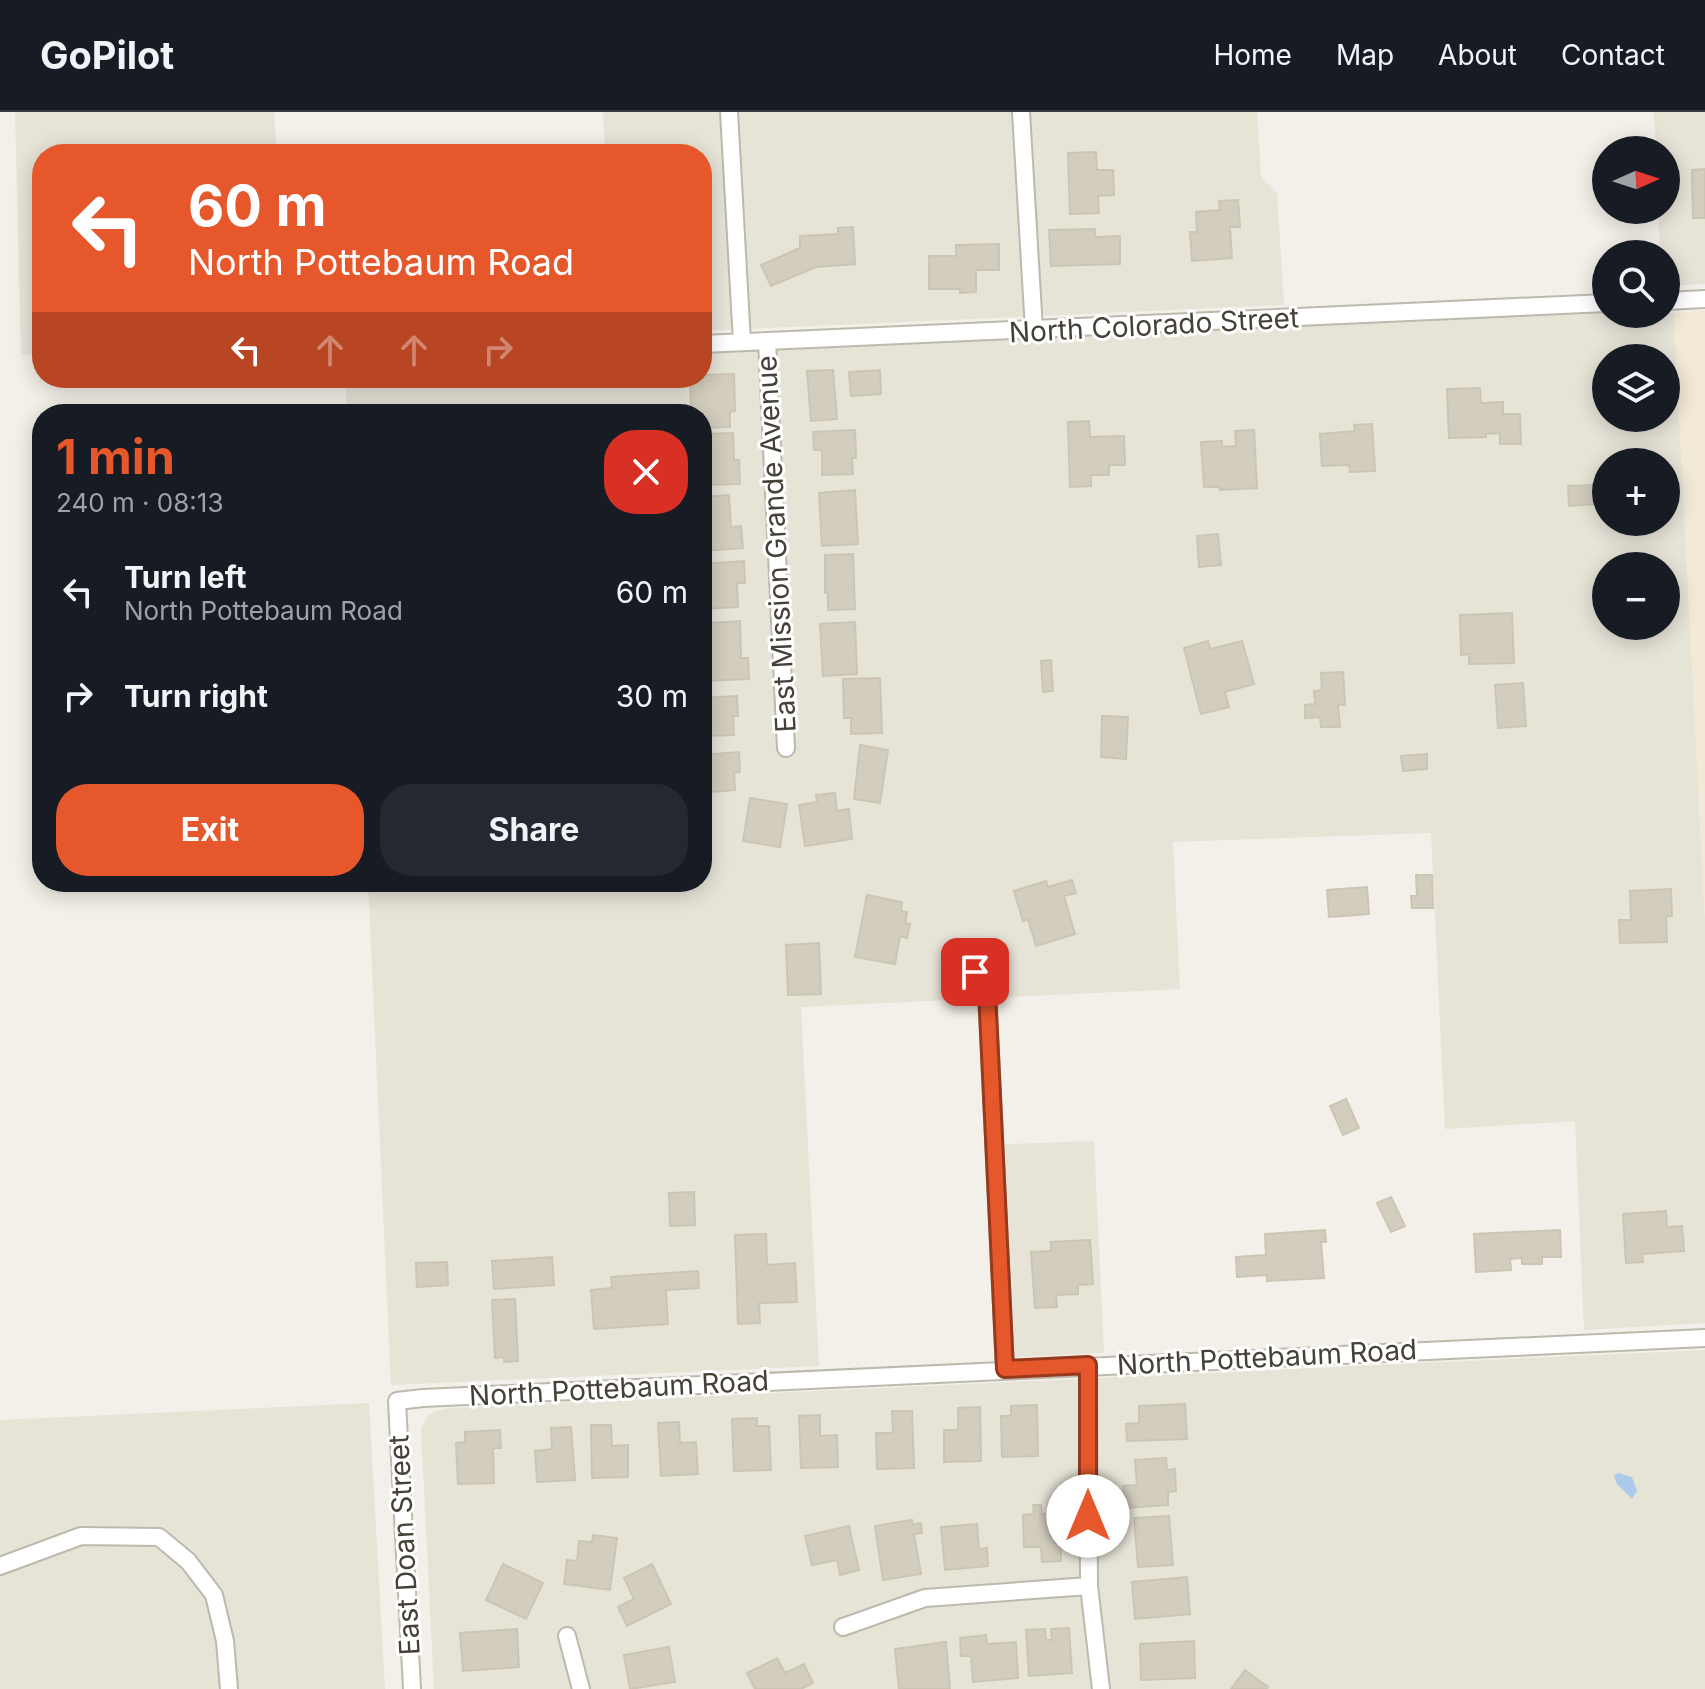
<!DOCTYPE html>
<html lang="en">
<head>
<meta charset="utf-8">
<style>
	:root { --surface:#171b24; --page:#242831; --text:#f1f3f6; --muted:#9ea1a6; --line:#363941; --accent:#e6572c }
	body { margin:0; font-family:Inter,sans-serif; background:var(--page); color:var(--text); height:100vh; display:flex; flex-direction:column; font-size:30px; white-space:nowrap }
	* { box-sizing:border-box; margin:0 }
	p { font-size:26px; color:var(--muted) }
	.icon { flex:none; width:44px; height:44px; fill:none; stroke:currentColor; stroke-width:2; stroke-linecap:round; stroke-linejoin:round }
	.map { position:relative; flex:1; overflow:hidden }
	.drawer { position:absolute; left:32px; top:292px; width:680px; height:488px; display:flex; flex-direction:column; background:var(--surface); border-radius:32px; box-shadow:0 4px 20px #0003 }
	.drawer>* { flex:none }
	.banner { position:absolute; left:32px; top:32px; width:680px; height:244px; border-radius:32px; box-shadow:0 4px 20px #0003; background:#e6572c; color:#fff; overflow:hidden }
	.needle { width:52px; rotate:87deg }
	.controls { position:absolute; left:1592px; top:24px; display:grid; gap:16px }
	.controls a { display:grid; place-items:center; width:88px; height:88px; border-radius:50%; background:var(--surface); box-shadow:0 4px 20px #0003; font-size:40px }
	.pin { position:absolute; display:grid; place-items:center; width:68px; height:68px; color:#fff; margin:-34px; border-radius:16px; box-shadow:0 4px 12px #0006 }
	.me { position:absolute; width:88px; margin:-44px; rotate:0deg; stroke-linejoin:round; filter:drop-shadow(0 0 6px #0008) }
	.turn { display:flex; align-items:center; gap:28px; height:168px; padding:0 24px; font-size:36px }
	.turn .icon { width:104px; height:104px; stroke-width:2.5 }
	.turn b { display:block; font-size:56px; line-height:68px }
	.lanes { display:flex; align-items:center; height:76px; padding:0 24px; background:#0003; justify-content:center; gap:40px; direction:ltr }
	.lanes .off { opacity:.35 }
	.round { display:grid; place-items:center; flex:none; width:84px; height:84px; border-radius:32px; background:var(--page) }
	.overview { display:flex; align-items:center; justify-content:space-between; height:136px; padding:0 24px }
	h1 { font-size:48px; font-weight:700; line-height:60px; color:var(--accent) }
	.action { display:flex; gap:16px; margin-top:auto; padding:16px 24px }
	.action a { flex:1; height:92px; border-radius:32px; background:var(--accent); color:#fff; font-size:32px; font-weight:700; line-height:92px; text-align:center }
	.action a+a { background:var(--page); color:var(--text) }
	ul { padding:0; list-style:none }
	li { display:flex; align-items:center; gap:24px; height:104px; padding:0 24px }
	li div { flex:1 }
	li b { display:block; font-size:30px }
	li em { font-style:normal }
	header { display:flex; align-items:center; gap:48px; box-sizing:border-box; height:112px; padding:0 40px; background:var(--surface); border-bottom:2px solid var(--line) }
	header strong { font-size:38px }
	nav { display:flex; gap:44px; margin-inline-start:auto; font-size:28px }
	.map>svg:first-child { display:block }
</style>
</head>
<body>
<header>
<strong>GoPilot</strong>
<nav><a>Home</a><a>Map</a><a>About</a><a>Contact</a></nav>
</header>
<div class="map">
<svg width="1705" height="1577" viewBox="0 0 1705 1577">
	<rect width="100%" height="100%" fill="#f3f0e9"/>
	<path fill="#e6e3d7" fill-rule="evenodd" d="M 15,0 L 274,0 L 277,42 L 42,42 L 42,242 L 21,243 Z
		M 603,0 L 1257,0 L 1261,65 L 1277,81 L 1284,193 L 702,219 L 702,42 L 605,42 Z
		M 1654,0 L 1705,0 L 1705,172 L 1666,174 L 1666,142 L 1660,142 L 1658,98 L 1666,98 L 1666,38 L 1656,38 Z
		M 1569,199 L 1606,200 L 1606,202 L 1674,201 L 1705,807 L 1705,1211 L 1584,1218 L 1575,1009 L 1445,1017 L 1431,721 L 1173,730 L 1180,877 L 801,895 L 819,1254 L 391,1273 L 368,770 L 702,770 L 702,302 L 347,302 L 345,266 L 702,266 L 702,240 ZM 1606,246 L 1666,246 L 1666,306 L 1606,306 ZM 1606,350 L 1666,350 L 1666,410 L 1606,410 ZM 1606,454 L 1666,454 L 1666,514 L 1606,514 Z
		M 1094,1029 L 1104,1241 L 1015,1245 L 1005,1032 Z
		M 1705,1238 L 1705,1577 L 434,1577 L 421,1316 L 429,1302 L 436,1299 L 449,1296 Z
		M 369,1291 L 385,1577 L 0,1577 L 0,1308 Z"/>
	<path fill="#f2e9d6" d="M 1705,199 L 1705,807 L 1674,201 Z"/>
	<path fill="#abcbea" d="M 1618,1361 L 1632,1365 L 1637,1379 L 1632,1387 L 1617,1372 L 1614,1364 Z"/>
	<path fill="#d3cdbf" stroke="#cdc5b3" stroke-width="2" d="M 1096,40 L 1097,58 L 1113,58 L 1114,83 L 1098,84 L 1099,101 L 1070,102 L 1068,41 Z
		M 1705,57 L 1705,106 L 1693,106 L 1692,58 Z
		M 1238,88 L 1240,115 L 1230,115 L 1232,146 L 1192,149 L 1190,120 L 1197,120 L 1196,100 L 1220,98 L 1219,89 Z
		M 853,115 L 855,152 L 816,155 L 771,174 L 761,153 L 800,136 L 800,124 L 838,122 L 838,116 Z
		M 1095,117 L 1095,125 L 1120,124 L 1120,152 L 1051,154 L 1049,118 Z
		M 999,132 L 999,158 L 976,158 L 976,180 L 960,181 L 960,177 L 929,177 L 929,144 L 956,144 L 956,133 Z
		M 833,258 L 837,307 L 811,309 L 807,259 Z
		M 880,258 L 881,282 L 851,284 L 849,260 Z
		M 734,262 L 735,299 L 730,300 L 730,315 L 702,316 L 702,302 L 691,302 L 690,266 L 702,266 L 702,263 Z
		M 1480,276 L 1481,291 L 1503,290 L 1503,302 L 1520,302 L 1521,332 L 1500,332 L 1500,321 L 1486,322 L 1486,325 L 1449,326 L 1447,277 Z
		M 1089,309 L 1090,325 L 1124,324 L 1125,353 L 1109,353 L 1109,363 L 1091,363 L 1091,374 L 1070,375 L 1068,310 Z
		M 1372,312 L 1375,359 L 1350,360 L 1349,353 L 1322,354 L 1320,322 L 1355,319 L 1354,313 Z
		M 855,318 L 856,346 L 852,346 L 853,362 L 822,363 L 822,338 L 814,338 L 813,320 Z
		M 1254,318 L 1257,376 L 1220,378 L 1219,375 L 1204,375 L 1201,330 L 1222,329 L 1222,335 L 1236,334 L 1235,319 Z
		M 733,321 L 734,348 L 739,348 L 740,372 L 702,373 L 702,322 Z
		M 1594,373 L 1595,392 L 1569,394 L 1568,374 Z
		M 855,378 L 858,432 L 822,434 L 819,381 Z
		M 729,383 L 731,415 L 741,414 L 743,436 L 702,439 L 702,385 Z
		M 1218,422 L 1221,453 L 1199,455 L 1197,424 Z
		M 853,442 L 855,497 L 828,498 L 828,481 L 825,481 L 825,443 Z
		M 744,449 L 745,471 L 737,471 L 738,495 L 702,497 L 702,452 Z
		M 1512,501 L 1514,551 L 1469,552 L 1469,542 L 1461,543 L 1460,503 Z
		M 740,509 L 741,546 L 748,546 L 749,567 L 704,569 L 702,531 L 709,531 L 708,511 Z
		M 855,510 L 857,562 L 823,564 L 820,512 Z
		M 1208,529 L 1210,537 L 1242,529 L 1254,572 L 1225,580 L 1229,595 L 1201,602 L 1184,536 Z
		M 1051,548 L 1053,579 L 1043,580 L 1041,549 Z
		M 1343,560 L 1345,593 L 1338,593 L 1340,615 L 1321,615 L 1320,605 L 1305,606 L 1305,593 L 1315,592 L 1314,579 L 1322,578 L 1321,561 Z
		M 880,566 L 882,621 L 851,622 L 851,606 L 844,606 L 843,567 Z
		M 1523,571 L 1526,614 L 1498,616 L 1495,573 Z
		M 737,584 L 738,604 L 733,604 L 734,623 L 702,624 L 702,586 Z
		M 1102,604 L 1128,605 L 1126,647 L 1101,645 Z
		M 860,633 L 888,638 L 880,691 L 854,687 Z
		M 739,640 L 740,660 L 734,661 L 735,678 L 711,680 L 710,670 L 702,671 L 702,643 Z
		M 1427,642 L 1427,657 L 1403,659 L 1401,644 Z
		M 835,681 L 837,699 L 849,697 L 852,727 L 805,734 L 799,693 L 817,690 L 816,683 Z
		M 750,686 L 787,692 L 780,735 L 743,729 Z
		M 1416,763 L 1432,763 L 1433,796 L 1412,796 L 1411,784 L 1417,784 Z
		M 1072,768 L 1076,781 L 1064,784 L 1075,822 L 1036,834 L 1028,807 L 1023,809 L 1014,779 L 1046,769 L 1048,775 Z
		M 1367,775 L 1369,802 L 1329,805 L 1327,778 Z
		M 1671,777 L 1672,804 L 1666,804 L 1667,830 L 1620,831 L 1619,808 L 1631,808 L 1630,779 Z
		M 867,783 L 902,790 L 901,799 L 907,800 L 905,811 L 910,812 L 907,826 L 900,824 L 895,852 L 855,845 Z
		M 819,831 L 821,882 L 788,883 L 786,833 Z
		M 1346,987 L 1359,1016 L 1343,1023 L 1330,994 Z
		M 694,1080 L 695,1113 L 670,1114 L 669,1081 Z
		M 1391,1085 L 1405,1114 L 1391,1120 L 1377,1091 Z
		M 1666,1099 L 1667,1115 L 1682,1114 L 1684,1139 L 1642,1142 L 1643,1150 L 1626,1151 L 1623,1102 Z
		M 1325,1118 L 1326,1130 L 1321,1130 L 1324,1166 L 1267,1169 L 1267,1163 L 1237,1165 L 1236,1145 L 1266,1143 L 1265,1122 Z
		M 1560,1118 L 1561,1145 L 1542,1145 L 1542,1152 L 1522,1152 L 1522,1146 L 1510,1147 L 1511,1158 L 1476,1160 L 1474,1122 Z
		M 766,1122 L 767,1153 L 795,1151 L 797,1190 L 759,1191 L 760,1211 L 738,1212 L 735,1123 Z
		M 1090,1128 L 1093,1172 L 1078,1173 L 1078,1182 L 1056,1183 L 1057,1195 L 1035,1196 L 1031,1140 L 1051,1139 L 1051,1130 Z
		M 552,1145 L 554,1173 L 494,1177 L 492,1149 Z
		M 447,1150 L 448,1173 L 417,1175 L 416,1151 Z
		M 698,1159 L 699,1176 L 666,1178 L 668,1212 L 594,1217 L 591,1178 L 612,1176 L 611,1165 Z
		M 515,1187 L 518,1249 L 504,1250 L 504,1245 L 495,1246 L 492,1188 Z
		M 1185,1292 L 1187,1327 L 1127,1329 L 1126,1312 L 1139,1311 L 1139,1294 Z
		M 1037,1293 L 1038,1344 L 1002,1345 L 1001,1304 L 1011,1304 L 1011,1294 Z
		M 980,1295 L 981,1349 L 944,1350 L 944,1318 L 958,1318 L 958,1296 Z
		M 892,1299 L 912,1299 L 914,1356 L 877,1357 L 876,1321 L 893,1321 Z
		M 820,1303 L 820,1324 L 837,1323 L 838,1355 L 801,1356 L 799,1304 Z
		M 757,1306 L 757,1314 L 769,1314 L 771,1358 L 734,1359 L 732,1307 Z
		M 679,1310 L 680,1331 L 696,1330 L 698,1362 L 661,1364 L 658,1311 Z
		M 591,1313 L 611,1313 L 612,1334 L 628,1333 L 628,1365 L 592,1366 Z
		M 571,1315 L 575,1368 L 537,1370 L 535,1339 L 552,1337 L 551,1316 Z
		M 500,1318 L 501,1336 L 493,1336 L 494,1371 L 458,1372 L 456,1331 L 465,1330 L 465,1320 Z
		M 1166,1346 L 1167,1358 L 1175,1357 L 1176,1379 L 1168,1380 L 1168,1393 L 1125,1396 L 1123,1374 L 1137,1373 L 1135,1348 Z
		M 1033,1393 L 1041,1393 L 1042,1402 L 1060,1401 L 1061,1449 L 1042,1450 L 1041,1435 L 1024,1435 L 1023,1403 L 1034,1402 Z
		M 1169,1404 L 1173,1453 L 1138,1455 L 1134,1406 Z
		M 912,1408 L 913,1413 L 921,1411 L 922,1421 L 914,1422 L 921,1462 L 883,1468 L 875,1414 Z
		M 977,1412 L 979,1437 L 987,1436 L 988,1454 L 945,1458 L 941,1415 Z
		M 849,1414 L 859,1458 L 840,1463 L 837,1448 L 812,1453 L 805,1424 Z
		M 593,1423 L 617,1426 L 610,1478 L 564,1472 L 567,1448 L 577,1449 L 579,1429 L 592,1430 Z
		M 503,1452 L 543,1471 L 526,1507 L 486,1488 Z
		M 652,1452 L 671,1492 L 627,1514 L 618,1495 L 634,1487 L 624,1466 Z
		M 1187,1465 L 1190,1502 L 1135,1507 L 1132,1470 Z
		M 1069,1516 L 1072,1561 L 1029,1564 L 1026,1518 L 1045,1517 L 1046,1528 L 1052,1528 L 1051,1517 Z
		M 517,1517 L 519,1555 L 463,1559 L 460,1521 Z
		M 986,1523 L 987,1532 L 1016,1530 L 1018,1566 L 973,1570 L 971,1544 L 961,1544 L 960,1526 Z
		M 1194,1529 L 1195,1566 L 1141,1568 L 1140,1532 Z
		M 946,1530 L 950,1577 L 899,1577 L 895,1537 Z
		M 669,1535 L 675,1570 L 630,1577 L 624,1543 Z
		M 777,1546 L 785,1561 L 804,1552 L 813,1571 L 801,1577 L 755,1577 L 747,1561 Z
		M 1245,1558 L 1268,1575 L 1267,1577 L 1231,1577 Z"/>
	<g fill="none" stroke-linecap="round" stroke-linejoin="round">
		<g stroke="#bdb9ac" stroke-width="20">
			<path id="minor" d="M 729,0 L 742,230
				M 1021,0 L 1034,218
				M 1666,189 L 1705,187
				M 767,229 L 786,636
				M 702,232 L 1606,191
				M 963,841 L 987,879 L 1005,1257
				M 1088,1253 L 1089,1474 L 1101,1577
				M 0,1454 L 81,1424 L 159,1425 L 188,1449 L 214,1483 L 225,1529 L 229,1577
				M 843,1515 L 925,1486 L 1089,1474
				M 567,1524 L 581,1577
				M 412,1577 L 397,1289 L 423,1286 L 1705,1226"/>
		</g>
		<use href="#minor" stroke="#fff" stroke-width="16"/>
	</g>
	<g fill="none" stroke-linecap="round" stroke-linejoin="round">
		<g stroke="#96391d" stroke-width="20">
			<path id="route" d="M 975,860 L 987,879 L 1005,1257 L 1088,1253 L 1088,1404"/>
		</g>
		<use href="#route" stroke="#e6572c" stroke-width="14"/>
	</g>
	<g text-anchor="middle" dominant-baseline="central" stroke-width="6" stroke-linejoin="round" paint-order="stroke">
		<g font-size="28" fill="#454138" stroke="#fff">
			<text transform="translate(1154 213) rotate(-3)">North Colorado Street</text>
			<text transform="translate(776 432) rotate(-93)">East Mission Grande Avenue</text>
			<text transform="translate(1267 1245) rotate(-3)">North Pottebaum Road</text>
			<text transform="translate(619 1276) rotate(-3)">North Pottebaum Road</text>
			<text transform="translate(404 1433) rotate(-93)">East Doan Street</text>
		</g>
	</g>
</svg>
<div class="controls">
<a><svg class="needle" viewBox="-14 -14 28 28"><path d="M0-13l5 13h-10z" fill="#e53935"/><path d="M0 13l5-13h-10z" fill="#9ea1a6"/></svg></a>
<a><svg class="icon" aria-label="search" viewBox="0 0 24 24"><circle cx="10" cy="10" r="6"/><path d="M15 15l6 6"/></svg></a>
<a><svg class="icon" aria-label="layers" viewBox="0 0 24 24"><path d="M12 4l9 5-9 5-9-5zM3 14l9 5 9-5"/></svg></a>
<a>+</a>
<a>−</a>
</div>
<div class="pin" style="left:975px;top:860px;background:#d93025"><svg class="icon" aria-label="arrive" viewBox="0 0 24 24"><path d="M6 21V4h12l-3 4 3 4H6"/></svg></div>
<svg class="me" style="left:1088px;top:1404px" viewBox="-20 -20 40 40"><circle r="19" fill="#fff"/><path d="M0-13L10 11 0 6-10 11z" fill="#e6572c"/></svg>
<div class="banner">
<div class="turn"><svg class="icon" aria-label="left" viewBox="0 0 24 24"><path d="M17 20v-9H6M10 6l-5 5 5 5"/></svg><div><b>60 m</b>North Pottebaum Road</div></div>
<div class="lanes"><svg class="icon" aria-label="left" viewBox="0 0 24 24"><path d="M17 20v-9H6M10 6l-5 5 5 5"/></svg><svg class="icon off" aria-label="ahead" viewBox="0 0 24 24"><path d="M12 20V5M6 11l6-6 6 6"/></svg><svg class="icon off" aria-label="ahead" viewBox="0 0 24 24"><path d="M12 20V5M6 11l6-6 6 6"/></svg><svg class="icon off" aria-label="right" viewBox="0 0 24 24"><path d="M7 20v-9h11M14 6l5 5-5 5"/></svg></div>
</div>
<section class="drawer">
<div class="overview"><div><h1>1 min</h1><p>240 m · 08:13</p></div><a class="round" style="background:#d93025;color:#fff"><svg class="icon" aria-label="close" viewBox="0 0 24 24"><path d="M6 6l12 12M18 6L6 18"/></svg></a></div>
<ul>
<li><svg class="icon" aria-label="left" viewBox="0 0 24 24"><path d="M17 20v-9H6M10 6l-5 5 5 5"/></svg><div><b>Turn left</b><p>North Pottebaum Road</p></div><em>60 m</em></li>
<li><svg class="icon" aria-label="right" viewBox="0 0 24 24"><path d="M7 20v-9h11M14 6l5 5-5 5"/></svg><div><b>Turn right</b></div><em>30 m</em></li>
</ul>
<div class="action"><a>Exit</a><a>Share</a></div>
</section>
</div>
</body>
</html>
